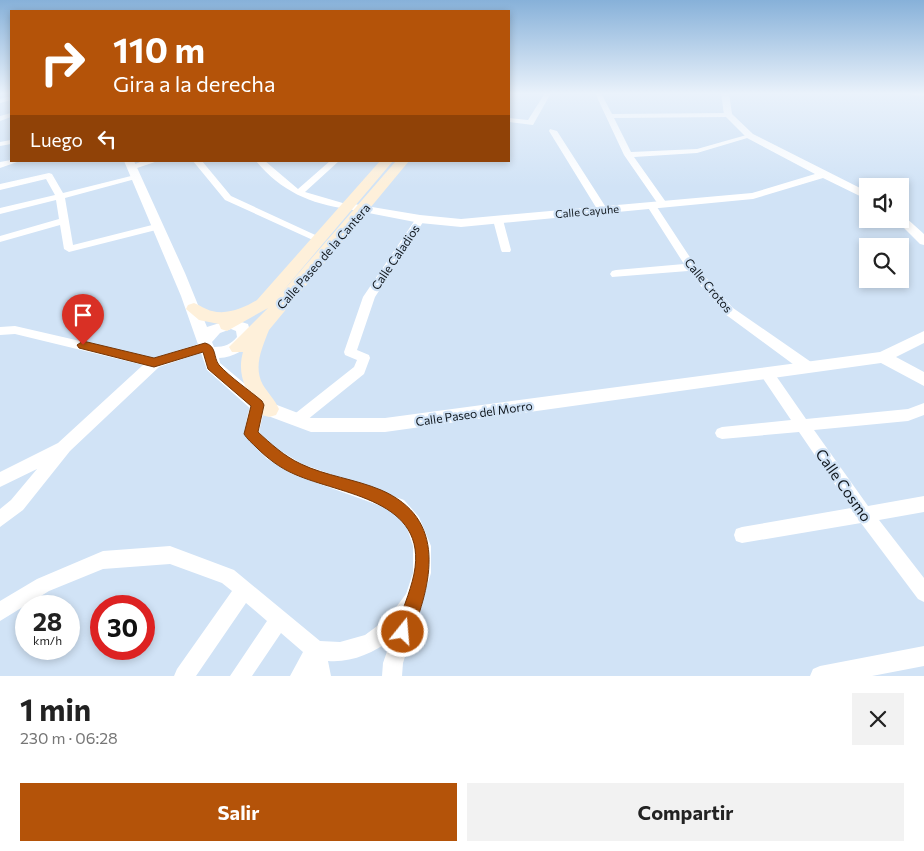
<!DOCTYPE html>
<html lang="es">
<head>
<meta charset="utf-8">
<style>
	:root { --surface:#fff; --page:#f2f2f2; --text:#222; --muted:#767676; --accent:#b45309 }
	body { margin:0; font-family:Commissioner,sans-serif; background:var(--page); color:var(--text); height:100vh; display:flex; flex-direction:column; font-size:19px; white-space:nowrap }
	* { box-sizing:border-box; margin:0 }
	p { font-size:16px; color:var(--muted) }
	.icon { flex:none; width:28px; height:28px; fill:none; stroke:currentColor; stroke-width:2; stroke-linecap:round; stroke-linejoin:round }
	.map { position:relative; height:676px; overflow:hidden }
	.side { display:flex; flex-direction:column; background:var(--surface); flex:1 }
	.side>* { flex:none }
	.top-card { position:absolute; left:10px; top:10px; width:500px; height:152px; border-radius:0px; box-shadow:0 2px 8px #0003; background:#b45309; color:#fff; overflow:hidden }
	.buttons { position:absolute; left:859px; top:178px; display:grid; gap:10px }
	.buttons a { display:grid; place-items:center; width:50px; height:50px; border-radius:0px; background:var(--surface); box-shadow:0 2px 8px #0003; font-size:25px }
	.speed { position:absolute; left:15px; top:595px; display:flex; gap:10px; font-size:25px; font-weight:700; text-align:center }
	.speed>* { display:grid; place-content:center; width:65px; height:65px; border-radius:50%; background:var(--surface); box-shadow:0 2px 8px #0003; line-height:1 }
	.speed small { font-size:12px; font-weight:400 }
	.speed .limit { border:8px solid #d22; background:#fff; color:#111 }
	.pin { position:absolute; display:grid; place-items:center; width:42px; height:42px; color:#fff; margin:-51px -21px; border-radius:50% 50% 50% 0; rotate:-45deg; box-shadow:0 0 5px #0007 }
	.pin .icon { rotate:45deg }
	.me { position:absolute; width:55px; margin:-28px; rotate:17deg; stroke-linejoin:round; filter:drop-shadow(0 0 4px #0008) }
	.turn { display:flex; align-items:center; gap:18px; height:105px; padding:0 20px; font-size:22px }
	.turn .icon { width:65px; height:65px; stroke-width:2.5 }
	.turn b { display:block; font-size:35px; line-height:42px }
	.then { display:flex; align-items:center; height:48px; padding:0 20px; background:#0003; gap:10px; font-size:19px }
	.round { display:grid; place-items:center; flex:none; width:52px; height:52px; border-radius:0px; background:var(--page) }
	.headline { display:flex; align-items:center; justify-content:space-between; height:85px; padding:0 20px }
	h1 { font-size:30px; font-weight:700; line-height:38px }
	.primary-button { display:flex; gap:10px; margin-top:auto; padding:10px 20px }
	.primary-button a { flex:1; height:58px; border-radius:0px; background:var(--accent); color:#fff; font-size:20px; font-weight:700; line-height:58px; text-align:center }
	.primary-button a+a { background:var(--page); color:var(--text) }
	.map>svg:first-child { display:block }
</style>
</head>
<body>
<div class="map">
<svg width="924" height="676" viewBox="0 0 924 676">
	<rect width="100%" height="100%" fill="#d1e3f6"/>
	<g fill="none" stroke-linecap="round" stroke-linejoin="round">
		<path fill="#fff" fill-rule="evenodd" d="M 545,93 L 551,93 L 533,125 L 509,122 L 509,118 L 528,120 Z
			M 595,93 L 601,93 L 612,114 L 728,113 L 732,115 L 728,117 L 614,118 L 631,152 L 697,149 L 750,134 L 754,136 L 697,153 L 634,157 L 668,205 L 666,207 L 660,207 L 624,155 Z
			M 909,93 L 924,93 L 924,96 L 912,95 Z
			M 11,96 L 11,100 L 0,103 L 0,99 Z
			M 11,113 L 11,117 L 0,121 L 0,116 Z
			M 550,129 L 557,131 L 607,209 L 605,211 L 599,211 L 597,209 L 549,131 Z
			M 11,140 L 11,144 L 0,146 L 0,142 Z
			M 11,160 L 11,161 L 20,161 L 0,168 L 0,162 Z
			M 143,161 L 158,161 L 131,170 L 127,167 Z
			M 193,161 L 202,161 L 231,196 L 324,239 L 319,242 L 315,241 L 225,200 Z
			M 256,161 L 265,161 L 298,189 L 330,161 L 339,161 L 305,192 L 353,206 L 348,209 C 310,204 281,191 256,161 Z
			M 49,173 L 52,174 L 63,193 L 135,175 L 139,178 L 65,198 L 73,245 L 156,224 L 161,227 L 160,229 L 69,252 L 64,249 L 60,225 L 0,242 L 0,236 L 59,219 L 56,200 L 0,214 L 0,208 L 55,195 L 46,179 L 0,190 L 0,184 Z
			M 652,203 L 655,204 L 695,265 L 733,308 L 811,362 L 813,366 L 811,370 L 801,370 L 725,314 L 688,271 L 612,277 L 610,274 L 612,271 L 616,270 L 684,264 L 647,206 Z
			M 420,216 L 425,219 L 375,297 L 357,350 L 369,355 L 370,358 L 364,374 L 302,424 L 297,426 L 292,424 L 290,420 L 292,416 L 354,367 L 357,360 L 345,355 L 344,352 L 363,297 L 417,217 Z
			M 498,217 L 503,220 L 511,250 L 510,252 L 502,252 L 501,250 L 493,220 Z
			M 15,326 L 154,358 L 205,342 L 209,344 L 211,347 L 209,350 L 159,367 L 70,451 L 23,510 L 0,527 L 0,509 L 11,500 L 37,469 L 0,487 L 0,472 L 58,443 L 143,365 L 15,334 L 0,335 L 0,327 Z
			M 767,369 L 772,370 L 806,419 L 908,409 L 924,403 L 924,415 L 908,421 L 814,430 L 868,506 L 924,496 L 924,512 L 879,520 L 924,578 L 924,602 L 918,599 L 861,523 L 742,543 L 736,541 L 734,535 L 736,529 L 742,527 L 851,508 L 799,432 L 722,439 L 717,437 L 715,433 L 717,429 L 722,427 L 791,420 L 760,374 L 762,370 Z
			M 262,393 L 267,395 L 269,399 L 265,406 L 259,432 L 276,448 L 302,464 L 404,500 L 419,517 L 431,546 L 431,573 L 403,663 L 402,676 L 382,676 L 383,663 L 391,640 C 373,653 351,663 328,661 L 331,676 L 290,676 L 303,652 L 281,633 L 252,676 L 230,676 L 267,621 L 246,603 L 196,676 L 174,676 L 177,669 L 232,591 L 222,583 L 170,564 L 103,569 L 49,591 L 0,621 L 0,601 L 37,579 L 103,551 L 170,546 L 234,570 L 320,641 L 340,642 L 365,635 L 388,618 L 406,594 L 413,573 L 413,546 L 407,528 L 392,510 L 292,474 L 266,458 L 244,434 C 247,421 248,398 262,393 Z
			M 924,646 L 924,666 L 872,676 L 810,676 L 813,669 L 820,666 Z"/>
		<path fill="#fff" fill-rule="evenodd" d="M 721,93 L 729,93 L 732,114 L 753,134 L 868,192 L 868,200 L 823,178 L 753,199 L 461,227 L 420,223 L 348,209 L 342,206 L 348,203 L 420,215 L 461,219 L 752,193 L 815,174 L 747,138 L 724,115 Z
			M 124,161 L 134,161 L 185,273 L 207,327 L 232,319 L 248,324 L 252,337 C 245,351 234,357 219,358 L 220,363 L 264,400 L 311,418 L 385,418 L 880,352 L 924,331 L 924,343 L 896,357 L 924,372 L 924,386 L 881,363 L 385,432 L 311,432 L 252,410 L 207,370 L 181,296 ZM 231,329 L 236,331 L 237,337 C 231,344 225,347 214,347 L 212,342 L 220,333 Z
			M 900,214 L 904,216 L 924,234 L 924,245 L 920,244 L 895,219 L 900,219 Z"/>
		<path fill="#fef0da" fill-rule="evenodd" d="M 380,161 L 393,161 L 277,298 L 396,161 L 409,161 L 269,330 C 262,348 253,367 263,385 C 268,393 275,400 279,409 L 276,415 L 269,417 L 262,415 C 248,394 236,377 243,352 L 232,352 L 229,347 L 268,308 L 227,331 L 221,329 L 219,324 L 199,320 L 186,309 L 188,305 L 194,303 C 200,305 206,310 212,311 C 228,315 244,308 257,300 Z"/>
	</g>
	<linearGradient id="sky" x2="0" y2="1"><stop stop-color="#87b1d9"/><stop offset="0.5" stop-color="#eaf2fb"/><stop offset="1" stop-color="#eaf2fb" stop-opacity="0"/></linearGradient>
	<rect width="924" height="187" fill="url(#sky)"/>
	<path fill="#b45309" stroke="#753606" d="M 83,341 L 154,358 L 205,343 C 217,346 213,357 219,365 C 231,378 249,390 262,401 L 264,405 L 258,432 C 271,444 284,456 301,464 C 326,476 355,479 381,490 C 448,519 432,583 410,638 L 403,640 L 397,638 L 395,632 C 401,613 410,593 414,574 C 429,499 341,495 294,474 C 280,468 267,458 257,448 C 252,443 247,439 244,434 L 251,406 L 208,369 L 203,352 L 154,367 L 79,348 L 77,345 Z"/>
	<g text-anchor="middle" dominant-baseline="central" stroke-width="4.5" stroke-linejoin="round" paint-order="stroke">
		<g font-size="11" fill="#10171d" stroke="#d1e3f6">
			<text transform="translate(587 211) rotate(-5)">Calle Cayuhe</text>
		</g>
		<g font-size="12" fill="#10171d" stroke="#d1e3f6">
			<text transform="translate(323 256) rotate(-49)">Calle Paseo de la Cantera</text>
			<text transform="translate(395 257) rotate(-56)">Calle Caladios</text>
			<text transform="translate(709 285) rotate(50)">Calle Crotos</text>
			<text transform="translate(474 413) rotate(-8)">Calle Paseo del Morro</text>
		</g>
		<g font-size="15" fill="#10171d" stroke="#d1e3f6">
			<text transform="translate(844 485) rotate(55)">Calle Cosmo</text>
		</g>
	</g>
</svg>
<div class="buttons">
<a><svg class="icon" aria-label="sound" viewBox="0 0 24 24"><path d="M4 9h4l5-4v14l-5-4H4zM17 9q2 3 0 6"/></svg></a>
<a><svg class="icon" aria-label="search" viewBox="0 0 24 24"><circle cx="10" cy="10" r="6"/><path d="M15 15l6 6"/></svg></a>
</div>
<div class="speed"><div>28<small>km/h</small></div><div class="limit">30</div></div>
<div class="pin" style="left:83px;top:345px;background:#d93025"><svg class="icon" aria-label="arrive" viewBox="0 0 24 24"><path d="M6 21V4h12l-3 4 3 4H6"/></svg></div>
<svg class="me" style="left:403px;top:632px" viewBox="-20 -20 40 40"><circle r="17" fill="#b45309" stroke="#fff" stroke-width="3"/><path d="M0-11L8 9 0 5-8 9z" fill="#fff"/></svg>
<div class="top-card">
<div class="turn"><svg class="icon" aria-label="right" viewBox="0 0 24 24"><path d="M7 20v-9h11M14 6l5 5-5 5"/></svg><div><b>110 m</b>Gira a la derecha</div></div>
<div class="then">Luego<svg class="icon" aria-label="left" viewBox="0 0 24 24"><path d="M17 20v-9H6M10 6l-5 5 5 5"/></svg></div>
</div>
</div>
<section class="side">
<div class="headline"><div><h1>1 min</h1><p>230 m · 06:28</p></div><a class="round"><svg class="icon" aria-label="close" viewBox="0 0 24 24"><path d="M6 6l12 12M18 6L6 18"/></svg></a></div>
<div class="primary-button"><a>Salir</a><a>Compartir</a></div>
</section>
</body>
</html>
